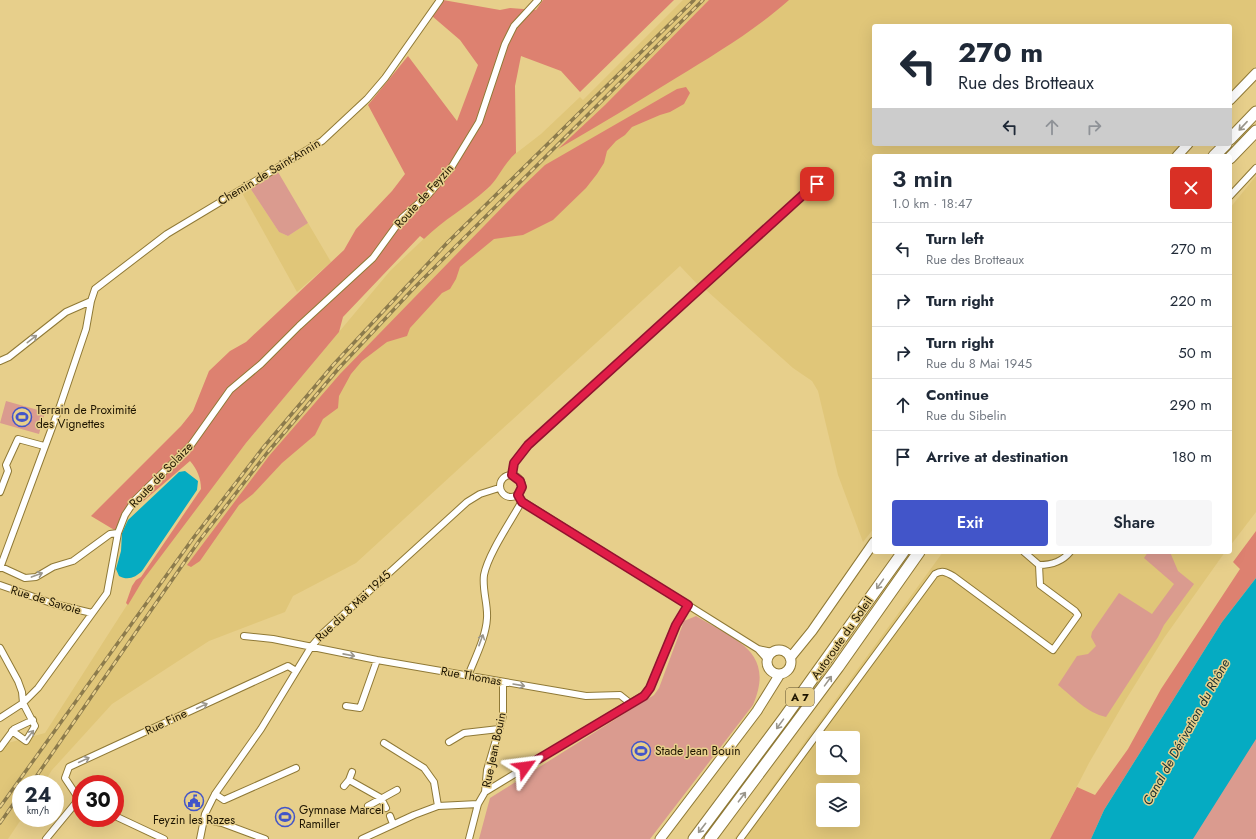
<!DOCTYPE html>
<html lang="en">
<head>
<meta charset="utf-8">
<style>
	:root { --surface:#fff; --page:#f6f6f7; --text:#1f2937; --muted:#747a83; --line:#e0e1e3; --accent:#4255c9 }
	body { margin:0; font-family:Jost,sans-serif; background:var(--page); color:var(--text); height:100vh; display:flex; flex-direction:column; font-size:15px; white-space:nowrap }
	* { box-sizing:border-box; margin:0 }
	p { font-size:13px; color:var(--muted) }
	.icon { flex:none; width:22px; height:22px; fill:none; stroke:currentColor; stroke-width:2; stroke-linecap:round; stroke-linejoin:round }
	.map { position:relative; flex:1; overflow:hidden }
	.details { position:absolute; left:872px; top:154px; width:360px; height:400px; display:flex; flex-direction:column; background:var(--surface); border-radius:4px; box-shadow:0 4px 16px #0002 }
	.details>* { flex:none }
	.hud { position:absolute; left:872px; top:24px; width:360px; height:122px; border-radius:4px; box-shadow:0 4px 16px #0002; background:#fff; color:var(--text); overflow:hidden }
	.tools { position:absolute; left:816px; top:731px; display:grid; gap:8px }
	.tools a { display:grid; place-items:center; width:44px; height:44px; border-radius:4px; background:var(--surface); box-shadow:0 4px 16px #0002; font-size:20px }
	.speed { position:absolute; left:12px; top:775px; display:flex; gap:8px; font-size:20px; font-weight:700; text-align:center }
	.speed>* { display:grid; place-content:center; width:52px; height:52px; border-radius:50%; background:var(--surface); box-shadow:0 4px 16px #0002; line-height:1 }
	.speed small { font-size:10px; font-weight:400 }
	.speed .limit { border:6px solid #d22; background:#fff; color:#111 }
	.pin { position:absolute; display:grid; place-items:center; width:34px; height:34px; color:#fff; margin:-17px; border-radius:8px; box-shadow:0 2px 6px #0006 }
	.me { position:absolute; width:44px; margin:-22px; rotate:59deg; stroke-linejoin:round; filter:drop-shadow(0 0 3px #0008) }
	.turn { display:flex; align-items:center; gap:14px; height:84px; padding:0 20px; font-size:18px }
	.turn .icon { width:52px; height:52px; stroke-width:2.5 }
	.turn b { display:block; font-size:28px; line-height:34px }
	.lanes { display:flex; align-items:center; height:38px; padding:0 20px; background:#0003; justify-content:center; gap:20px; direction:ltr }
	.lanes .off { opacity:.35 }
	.round { display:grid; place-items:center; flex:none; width:42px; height:42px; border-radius:4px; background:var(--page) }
	.head { display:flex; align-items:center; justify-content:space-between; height:68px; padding:0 20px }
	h1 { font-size:24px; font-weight:600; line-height:30px }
	.cta { display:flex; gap:8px; margin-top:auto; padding:8px 20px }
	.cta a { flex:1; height:46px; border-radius:4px; background:var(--accent); color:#fff; font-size:16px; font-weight:600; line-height:46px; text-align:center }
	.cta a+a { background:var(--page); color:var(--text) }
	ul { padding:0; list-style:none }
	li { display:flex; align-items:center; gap:12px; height:52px; padding:0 20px; border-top:1px solid var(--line) }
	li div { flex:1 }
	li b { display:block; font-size:15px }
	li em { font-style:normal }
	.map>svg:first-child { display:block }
</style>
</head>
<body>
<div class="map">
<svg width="1256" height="839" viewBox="0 0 1256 839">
	<rect width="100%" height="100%" fill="#e7cf8b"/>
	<path fill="#e0c679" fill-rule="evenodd" d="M 683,0 L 1256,0 L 1256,66 L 1230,93 L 1230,26 L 874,26 L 874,144 L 1181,144 L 1170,156 L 874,156 L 874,528 L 863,542 L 838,475 L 818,391 L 812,381 L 793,368 L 706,290 L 699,286 L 680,266 L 356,563 L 293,596 L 285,612 L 209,641 L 112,704 L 52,770 L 43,784 L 21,784 L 22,818 L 8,839 L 0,839 L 0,743 L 4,744 L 45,733 L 143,580 L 198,505 L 246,443 L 390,271 L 435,228 L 489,188 L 506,161 L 541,134 L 580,97 L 583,100 Z
		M 1256,176 L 1256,512 L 1230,546 L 1230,208 Z
		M 250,188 L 279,232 L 288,236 L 308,223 L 331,262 L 297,292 L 242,193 Z
		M 943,552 L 1225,552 L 1164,638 L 1125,701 L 1089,763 L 1050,839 L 734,839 ZM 823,738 L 853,738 L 853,768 L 823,768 ZM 823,790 L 853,790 L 853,820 L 823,820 Z"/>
	<path fill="#da9b8f" d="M 278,172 L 308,223 L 288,236 L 279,232 L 250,188 Z
		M 6,401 L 45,412 L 39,434 L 0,423 Z
		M 1148,552 L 1170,552 L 1178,571 L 1194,584 L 1164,625 L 1158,637 L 1106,717 C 1087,713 1073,697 1058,685 L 1077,656 L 1088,654 L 1096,646 L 1091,637 L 1092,632 L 1119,593 L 1152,614 L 1174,584 L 1144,558 Z
		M 696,616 C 735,640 776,651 753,705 L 650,839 L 479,839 L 490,798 L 654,695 L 659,688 L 684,621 Z
		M 1256,657 L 1256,839 L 1146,839 Z"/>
	<path fill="#dd8170" d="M 443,0 L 500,10 L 510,8 L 536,10 L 543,0 L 674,0 L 580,92 L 561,71 L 521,56 L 515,86 L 516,153 C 503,164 498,180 487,189 C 467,207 443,220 424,239 L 420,236 L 343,317 L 339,332 L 246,443 L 143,580 L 128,605 L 126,603 L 132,586 L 136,580 L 141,577 L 201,489 C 201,478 197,469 190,461 L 139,505 L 123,511 L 116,531 L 91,516 L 181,426 L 193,411 L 209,371 L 230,351 L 246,342 L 344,250 L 356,229 L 392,191 L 405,174 L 368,105 L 408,56 L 457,121 L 478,65 L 460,40 L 432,16 Z
		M 709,0 L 789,0 C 754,31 715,54 676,78 C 637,102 598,126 558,149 L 605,105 Z
		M 686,87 L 690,93 L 684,104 L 670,112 L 660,115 L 632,127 L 625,135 L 616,141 L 607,151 L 604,163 L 597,174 L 586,188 L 553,220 L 523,235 L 494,239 L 460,267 L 456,279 L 450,289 L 442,293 L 410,328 L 407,336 L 387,342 L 362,361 L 351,374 L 339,396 L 338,408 L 323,419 L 315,435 L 282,463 L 253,494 L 239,505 L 200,561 L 191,567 L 187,565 L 269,456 L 340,374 L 522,187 L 545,165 L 677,89 Z
		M 1256,531 L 1256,578 L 1222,622 L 1104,810 L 1091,839 L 1050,839 L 1077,787 L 1095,795 L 1128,749 L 1161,689 L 1240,569 L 1233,562 Z"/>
	<path fill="#05abc2" d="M 185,471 L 198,481 L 197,490 L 142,571 C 136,577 128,581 119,576 L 116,569 L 121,551 L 122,533 L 128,520 L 179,472 Z
		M 1256,578 L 1256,739 L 1193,839 L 1091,839 L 1104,810 L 1222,622 Z"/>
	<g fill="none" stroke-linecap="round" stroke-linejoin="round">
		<g stroke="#8f7936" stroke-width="8">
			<path id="street" d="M 1230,196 L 1256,168
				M 0,361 L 9,357 L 66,312 L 91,301
				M500 486a11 11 0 1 1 22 0a11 11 0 1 1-22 0Z
				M 512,475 L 514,463 L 529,445 L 804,194 L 817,185
				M 0,492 L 8,471 L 6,465 L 18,439 L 44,446
				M 517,495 L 522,501 L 758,649 L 767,659
				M 1039,565 C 1051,565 1062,562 1070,552
				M 1,567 L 25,578 L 36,577 L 53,567 L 73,561 L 110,534 L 118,533
				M 0,568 L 60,406 L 86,329 L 91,301 L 95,289 L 167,234 L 322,141 L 367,99 L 385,78 L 440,0
				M 0,585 L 54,604 L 92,613
				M 244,636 L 273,639 L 377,660 L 563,692 L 586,696 L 620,695 L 630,703
				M 0,648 L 18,681 L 22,692 L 23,703 L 35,726 L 26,741 L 12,731
				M 758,649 L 772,652
				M 468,676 C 475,658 486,637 487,618 C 488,604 482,590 484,575 C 488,554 511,521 522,501
				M 346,706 L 360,708 L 377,660
				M 0,718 L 23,703 L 38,688 L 107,593 L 118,533 L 125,515 L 135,500 L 191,445 L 230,390 L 261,364 L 299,326 L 373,258 L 402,218 L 428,195 L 451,168 L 479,122 L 505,44 L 514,26 L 538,0
				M 449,742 L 464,733 L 499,729
				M 384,743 L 424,768 L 434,782 L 438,806
				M 0,748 L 14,729 L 33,720
				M 349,780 L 352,772
				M 344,786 L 349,780 L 381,798 L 386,808
				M 485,792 L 644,695 L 650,687 L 676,625 L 688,605
				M 215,794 L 224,800 L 296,768
				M 79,799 L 65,778 L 69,767 L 288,666 L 296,671
				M 368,806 L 397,790
				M 115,816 L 164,839
				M 390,816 L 393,824
				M 204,819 L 222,823 L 265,839
				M 46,839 L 79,799
				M 200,839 L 205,814 L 215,794 L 261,729 L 311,647 L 322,634 L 467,502 L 480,494 L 499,488
				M 362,839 L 414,815 L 438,806 L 478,804
				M 469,839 L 478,804 L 485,792 L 487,770 L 503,716 L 503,682
				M 740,839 L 935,574 C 942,570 946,572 953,576 L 1053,650 L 1078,615 L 1075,611 L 1040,585 L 1039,565 L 1024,552"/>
		</g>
		<g stroke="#8f7936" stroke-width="11">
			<path id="secondary" d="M 1230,100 L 1256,73
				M 1177,156 L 1188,144
				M767 662a12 12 0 1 1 24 0a12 12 0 1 1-24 0Z
				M 790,658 L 812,631 L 874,542
				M 660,839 L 757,711 L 780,674"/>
		</g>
		<g stroke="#8f7936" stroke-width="13">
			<path id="highway" d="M 1230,139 L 1256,112
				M 1214,156 L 1226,144
				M 1230,158 L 1256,131
				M 694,839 L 785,717 L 903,552
				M 710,839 L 838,667 L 919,552"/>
		</g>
		<use href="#street" stroke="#fff" stroke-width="6"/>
		<use href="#secondary" stroke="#fff" stroke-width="9"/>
		<use href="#highway" stroke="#fff" stroke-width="11"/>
		<g stroke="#8c7b4c" stroke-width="3.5">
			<path id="rail" d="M 31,784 L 199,541 L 267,453 L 339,368 L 414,288 L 703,0
				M 0,807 L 194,537 L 262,449 L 334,364 L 447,243 L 694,0
				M 0,823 L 21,793"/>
		</g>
		<use href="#rail" stroke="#e7cf8b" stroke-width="2" stroke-dasharray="6" stroke-linecap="butt"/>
	</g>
	<defs><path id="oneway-shaft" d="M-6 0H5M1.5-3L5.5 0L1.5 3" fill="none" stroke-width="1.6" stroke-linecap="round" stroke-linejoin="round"/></defs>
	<g stroke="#9a968c">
		<use href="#oneway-shaft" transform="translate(1243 126) rotate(133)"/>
		<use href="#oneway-shaft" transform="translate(32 339) rotate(-38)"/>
		<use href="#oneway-shaft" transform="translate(37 575) rotate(-20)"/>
		<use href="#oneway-shaft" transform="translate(880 584) rotate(125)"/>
		<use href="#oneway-shaft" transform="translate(481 640) rotate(-70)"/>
		<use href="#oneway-shaft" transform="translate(349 655) rotate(11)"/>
		<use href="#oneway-shaft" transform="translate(828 681) rotate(-54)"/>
		<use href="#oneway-shaft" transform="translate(519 685) rotate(10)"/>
		<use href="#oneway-shaft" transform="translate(202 706) rotate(-25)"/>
		<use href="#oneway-shaft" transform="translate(780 724) rotate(126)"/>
		<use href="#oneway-shaft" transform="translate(30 735) rotate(-52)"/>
		<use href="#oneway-shaft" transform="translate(84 760) rotate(-25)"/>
		<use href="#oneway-shaft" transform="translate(742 797) rotate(-53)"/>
		<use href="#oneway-shaft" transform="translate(702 828) rotate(128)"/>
	</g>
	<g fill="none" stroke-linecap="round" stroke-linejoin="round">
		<g stroke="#92132f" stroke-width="10">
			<path id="route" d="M 525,767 L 644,696 L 650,688 L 676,625 L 688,605 L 522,502 L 518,495 L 522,487 L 520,481 L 512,475 L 514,463 L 528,445 L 804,194 L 817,184"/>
		</g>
		<use href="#route" stroke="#e11d48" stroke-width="7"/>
	</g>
	<defs>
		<g id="stadium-ring" transform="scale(1)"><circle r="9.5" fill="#e7cf8b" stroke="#4255c9" stroke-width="1.5"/><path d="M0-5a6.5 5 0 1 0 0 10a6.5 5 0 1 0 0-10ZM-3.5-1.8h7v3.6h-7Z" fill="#4255c9"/></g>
		<g id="civic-ring" transform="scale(1)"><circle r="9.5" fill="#e7cf8b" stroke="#4255c9" stroke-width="1.5"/><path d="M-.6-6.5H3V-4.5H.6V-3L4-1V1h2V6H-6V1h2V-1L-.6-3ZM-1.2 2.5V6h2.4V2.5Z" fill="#4255c9"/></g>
	</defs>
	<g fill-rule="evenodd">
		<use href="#stadium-ring" x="22" y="417"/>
		<use href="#stadium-ring" x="641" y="751"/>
		<use href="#civic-ring" x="194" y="801"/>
		<use href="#stadium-ring" x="285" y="817"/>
	</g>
	<g text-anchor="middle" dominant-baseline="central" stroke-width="3" stroke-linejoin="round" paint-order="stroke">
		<rect fill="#e7cf8b" stroke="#5a4d2a" stroke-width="1" x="786" y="688" width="28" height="18" rx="3"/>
		<g font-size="11" font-weight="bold" fill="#1e1500">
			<text x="800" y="697">A 7</text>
		</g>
		<g font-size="12" fill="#1e1500" stroke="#e7cf8b">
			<text transform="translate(269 172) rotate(-31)">Chemin de Saint-Annin</text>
			<text transform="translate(424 196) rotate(-48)">Route de Feyzin</text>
			<text transform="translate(161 475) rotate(-46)">Route de Solaize</text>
			<text transform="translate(46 600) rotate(17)">Rue de Savoie</text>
			<text transform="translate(353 606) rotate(-43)">Rue du 8 Mai 1945</text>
			<text transform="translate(842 638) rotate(-55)">Autoroute du Soleil</text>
			<text transform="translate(471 676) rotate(10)">Rue Thomas</text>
			<text transform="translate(166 722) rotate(-25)">Rue Fine</text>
			<text transform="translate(494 750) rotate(-78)">Rue Jean Bouin</text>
		</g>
		<g font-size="12" fill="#1e1500" stroke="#e7cf8b" text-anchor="start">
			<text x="36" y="410">Terrain de Proximité<tspan x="36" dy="14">des Vignettes</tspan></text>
			<text x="655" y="751">Stade Jean Bouin</text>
			<text x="299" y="810">Gymnase Marcel<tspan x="299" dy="14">Ramiller</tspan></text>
			<text x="194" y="820" text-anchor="middle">Feyzin les Razes</text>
		</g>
		<g font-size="13" font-style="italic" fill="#182f33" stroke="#e7cf8b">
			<text transform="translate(1186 732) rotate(-61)">Canal de Dérivation du Rhône</text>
		</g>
	</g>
</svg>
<div class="tools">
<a><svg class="icon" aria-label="search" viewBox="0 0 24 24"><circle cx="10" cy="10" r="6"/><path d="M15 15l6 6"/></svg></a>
<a><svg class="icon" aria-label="layers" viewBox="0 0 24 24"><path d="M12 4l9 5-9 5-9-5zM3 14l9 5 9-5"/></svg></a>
</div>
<div class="speed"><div>24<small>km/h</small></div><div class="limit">30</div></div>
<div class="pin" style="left:817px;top:184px;background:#d93025"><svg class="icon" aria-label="arrive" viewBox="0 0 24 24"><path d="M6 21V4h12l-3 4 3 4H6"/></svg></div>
<svg class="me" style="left:525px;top:767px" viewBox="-20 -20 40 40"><path d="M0-17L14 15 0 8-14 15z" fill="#e11d48" stroke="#fff" stroke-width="4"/></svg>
<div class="hud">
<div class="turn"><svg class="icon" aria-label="left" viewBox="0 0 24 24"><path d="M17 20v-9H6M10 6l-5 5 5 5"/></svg><div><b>270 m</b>Rue des Brotteaux</div></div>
<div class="lanes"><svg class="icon" aria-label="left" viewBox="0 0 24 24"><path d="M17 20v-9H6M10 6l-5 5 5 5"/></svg><svg class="icon off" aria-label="ahead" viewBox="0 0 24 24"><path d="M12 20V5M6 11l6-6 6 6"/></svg><svg class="icon off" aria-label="right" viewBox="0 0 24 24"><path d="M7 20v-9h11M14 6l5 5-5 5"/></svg></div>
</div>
<section class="details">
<div class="head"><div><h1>3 min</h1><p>1.0 km · 18:47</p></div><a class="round" style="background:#d93025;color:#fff"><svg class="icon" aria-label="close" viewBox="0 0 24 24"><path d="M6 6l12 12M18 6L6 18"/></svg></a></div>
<ul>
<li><svg class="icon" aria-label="left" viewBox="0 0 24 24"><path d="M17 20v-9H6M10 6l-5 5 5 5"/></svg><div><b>Turn left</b><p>Rue des Brotteaux</p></div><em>270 m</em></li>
<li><svg class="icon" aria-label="right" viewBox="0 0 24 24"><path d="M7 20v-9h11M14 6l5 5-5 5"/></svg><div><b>Turn right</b></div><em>220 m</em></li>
<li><svg class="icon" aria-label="right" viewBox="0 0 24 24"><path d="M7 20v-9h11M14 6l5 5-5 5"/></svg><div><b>Turn right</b><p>Rue du 8 Mai 1945</p></div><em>50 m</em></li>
<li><svg class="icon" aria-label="ahead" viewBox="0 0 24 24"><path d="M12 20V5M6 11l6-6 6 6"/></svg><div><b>Continue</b><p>Rue du Sibelin</p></div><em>290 m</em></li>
<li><svg class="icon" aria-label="arrive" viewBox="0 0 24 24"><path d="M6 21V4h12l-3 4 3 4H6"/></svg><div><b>Arrive at destination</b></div><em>180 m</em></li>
</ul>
<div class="cta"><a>Exit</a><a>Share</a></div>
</section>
</div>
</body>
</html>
